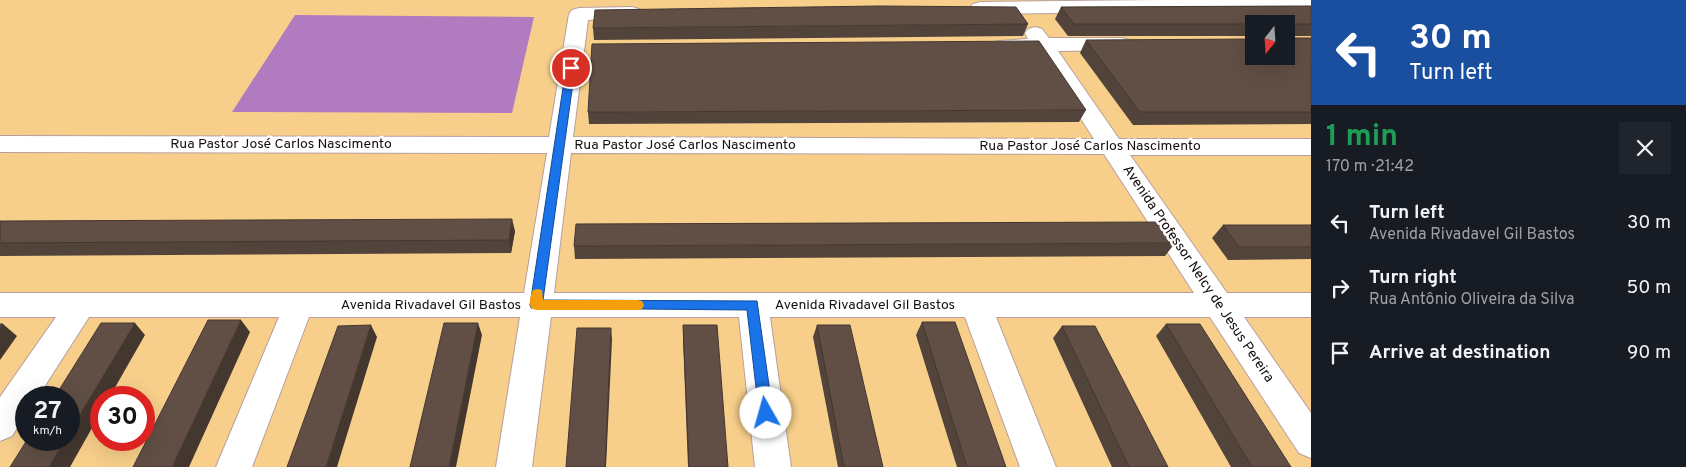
<!DOCTYPE html>
<html lang="en">
<head>
<meta charset="utf-8">
<style>
	:root { --surface:#171b24; --page:#20242c; --text:#f1f3f6; --muted:#9ea1a6 }
	body { margin:0; font-family:Overpass,sans-serif; background:var(--page); color:var(--text); height:100vh; display:flex; flex-direction:column; font-size:19px; white-space:nowrap }
	* { box-sizing:border-box; margin:0 }
	p { font-size:16px; color:var(--muted) }
	.icon { flex:none; width:28px; height:28px; fill:none; stroke:currentColor; stroke-width:2; stroke-linecap:round; stroke-linejoin:round }
	.map { position:relative; flex:1; overflow:hidden }
	.drawer { display:flex; flex-direction:column; background:var(--surface); width:375px }
	.drawer>* { flex:none }
	.top-card { background:#1a4fa0; color:#fff; overflow:hidden }
	.needle { width:32px; rotate:197deg }
	.controls { position:absolute; left:1245px; top:15px; display:grid; gap:10px }
	.controls a { display:grid; place-items:center; width:50px; height:50px; border-radius:0px; background:var(--surface); box-shadow:0 5px 20px #0002; font-size:25px }
	.speed { position:absolute; left:15px; top:386px; display:flex; gap:10px; font-size:25px; font-weight:700; text-align:center }
	.speed>* { display:grid; place-content:center; width:65px; height:65px; border-radius:50%; background:var(--surface); box-shadow:0 5px 20px #0002; line-height:1 }
	.speed small { font-size:12px; font-weight:400 }
	.speed .limit { border:8px solid #d22; background:#fff; color:#111 }
	.pin { position:absolute; display:grid; place-items:center; width:42px; height:42px; color:#fff; margin:-21px; border:2px solid #fff; border-radius:50%; box-shadow:0 1px 5px #0007 }
	.me { position:absolute; width:55px; margin:-28px; rotate:353deg; stroke-linejoin:round; filter:drop-shadow(0 0 4px #0008) }
	.turn { display:flex; align-items:center; gap:18px; height:105px; padding:0 15px; font-size:22px }
	.turn .icon { width:65px; height:65px; stroke-width:2.5 }
	.turn b { display:block; font-size:35px; line-height:42px }
	.round { display:grid; place-items:center; flex:none; width:52px; height:52px; border-radius:0px; background:var(--page) }
	.summary { display:flex; align-items:center; justify-content:space-between; height:85px; padding:0 15px }
	h1 { font-size:30px; font-weight:700; line-height:38px; color:#1e9e55 }
	ul { padding:0; list-style:none }
	li { display:flex; align-items:center; gap:15px; height:65px; padding:0 15px }
	li div { flex:1 }
	li b { display:block; font-size:19px }
	li em { font-style:normal }
	main { display:flex; flex:1; min-height:0 }
	.map>svg:first-child { display:block }
</style>
</head>
<body>
<main>
<div class="map">
<svg width="1311" height="467" viewBox="0 0 1311 467">
	<rect width="100%" height="100%" fill="#fcecec"/>
	<path fill="#f7cf8a" fill-rule="evenodd" d="M 0,0 L 1311,0 L 1311,467 L 0,467 ZM 1254,24 L 1286,24 L 1286,56 L 1254,56 ZM 26,398 L 69,398 L 69,440 L 26,440 ZM 101,398 L 144,398 L 144,440 L 101,440 Z"/>
	<path fill="#b17bbf" d="M 295,15 L 534,17 L 512,113 L 232,112 Z"/>
	<g fill="none" stroke-linecap="round" stroke-linejoin="round">
		<g stroke="#b89f9e" stroke-width="2">
			<path id="street" d="M 1160,0 L 1311,0 L 1311,10 L 980,14 L 973,12 L 970,8 L 973,4 L 980,2 Z
				M 632,7 L 639,9 L 642,13 L 639,17 L 588,20 L 573,137 L 1094,139 L 1037,51 L 1005,51 L 998,49 L 995,45 L 998,41 L 1028,39 L 1025,33 L 1028,29 L 1035,27 L 1042,29 L 1049,38 L 1122,38 L 1129,40 L 1132,44 L 1129,48 L 1122,50 L 1058,51 L 1119,139 L 1311,139 L 1311,155 L 1130,155 L 1227,293 L 1311,293 L 1311,317 L 1244,317 L 1311,413 L 1311,458 L 1299,453 L 1210,317 L 996,317 L 1056,467 L 1020,467 L 965,317 L 770,317 L 791,467 L 755,467 L 739,317 L 551,317 L 532,467 L 496,467 L 520,317 L 309,317 L 252,467 L 216,467 L 279,317 L 89,317 L 37,398 L 26,398 L 26,414 L 12,436 L 0,441 L 0,397 L 56,317 L 0,317 L 0,293 L 524,293 L 547,153 L 0,152 L 0,136 L 549,137 L 569,14 L 572,10 L 579,8 ZM 571,153 L 1104,154 L 1194,293 L 554,293 Z"/>
		</g>
		<use href="#street" fill="#fff" fill-rule="evenodd"/>
	</g>
	<path fill="#53443b" d="M 1311,6 L 1311,36 L 1294,36 L 1294,38 L 1311,38 L 1311,124 L 1133,125 L 1080,53 L 1086,40 L 1254,56 L 1286,24 L 1254,24 L 1254,36 L 1068,36 L 1055,19 L 1061,7 Z
		M 1028,24 L 1023,36 L 594,40 L 593,28 Z
		M 1086,110 L 1079,122 L 589,124 L 588,112 Z
		M 0,221 L 515,231 L 511,253 L 0,256 Z
		M 1223,225 L 1311,225 L 1311,259 L 1228,260 L 1212,238 Z
		M 1175,243 L 1165,256 L 575,259 L 574,246 Z
		M 922,322 L 1006,467 L 957,467 L 916,335 Z
		M 1166,324 L 1291,467 L 1231,467 L 1156,336 Z
		M 683,325 L 728,467 L 688,467 L 683,338 Z
		M 817,325 L 883,467 L 838,467 L 813,337 Z
		M 1062,326 L 1168,467 L 1112,467 L 1053,338 Z"/>
	<path fill="#443730" d="M 512,219 L 515,231 L 511,253 L 509,240 Z
		M 241,320 L 250,332 L 189,467 L 172,467 Z
		M 135,323 L 145,335 L 109,398 L 101,398 L 101,412 L 70,467 L 49,467 L 65,440 L 69,440 L 69,433 Z
		M 478,323 L 482,335 L 456,467 L 449,467 Z
		M 3,324 L 17,336 L 0,360 L 0,329 Z
		M 371,325 L 377,337 L 337,467 L 326,467 Z
		M 611,328 L 612,340 L 606,467 L 605,467 Z"/>
	<path fill="#614f45" stroke="#443730" d="M 879,6 L 1016,7 L 1028,24 L 593,28 L 595,10 Z
		M 1311,6 L 1311,24 L 1293,24 L 1294,38 L 1311,38 L 1311,112 L 1140,112 L 1086,40 L 1254,39 L 1254,56 L 1286,56 L 1286,24 L 1074,24 L 1061,7 Z
		M 1039,41 L 1086,110 L 588,112 L 592,44 Z
		M 512,219 L 509,240 L 0,243 L 0,221 Z
		M 1160,222 L 1175,243 L 574,246 L 576,224 Z
		M 1223,225 L 1311,225 L 1311,247 L 1239,247 Z
		M 208,320 L 241,320 L 172,467 L 133,467 Z
		M 922,322 L 955,322 L 1006,467 L 967,467 Z
		M 101,323 L 135,323 L 69,433 L 69,398 L 54,398 Z
		M 444,323 L 478,323 L 449,467 L 410,467 Z
		M 0,324 L 3,324 L 0,329 Z
		M 1166,324 L 1200,324 L 1291,467 L 1252,467 Z
		M 371,325 L 326,467 L 287,467 L 338,326 Z
		M 683,325 L 717,325 L 728,467 L 689,467 Z
		M 817,325 L 850,325 L 883,467 L 844,467 Z
		M 1062,326 L 1095,326 L 1168,467 L 1129,467 Z
		M 577,328 L 611,328 L 605,467 L 566,467 Z
		M 27,440 L 65,440 L 49,467 L 10,467 Z"/>
	<path fill="#1a73e8" stroke="#114b97" d="M 571,65 L 575,68 L 543,300 L 757,301 L 773,413 L 771,417 L 766,419 L 761,417 L 759,413 L 747,310 L 531,308 L 530,305 L 566,68 Z"/>
	<path fill="#f59e0b" d="M 537,289 L 542,290 L 543,300 L 638,300 L 642,301 L 644,305 L 642,309 L 638,310 L 536,310 L 531,308 C 529,303 530,296 533,290 Z"/>
	<g text-anchor="middle" dominant-baseline="central" stroke-width="5" stroke-linejoin="round" paint-order="stroke">
		<g font-size="14" fill="#160e0e" stroke="#fff">
			<text x="281" y="144">Rua Pastor José Carlos Nascimento</text>
			<text x="685" y="145">Rua Pastor José Carlos Nascimento</text>
			<text x="1090" y="146">Rua Pastor José Carlos Nascimento</text>
			<text transform="translate(1198 274) rotate(56)">Avenida Professor Nelcy de Jesus Pereira</text>
			<text x="431" y="305">Avenida Rivadavel Gil Bastos</text>
			<text x="865" y="305">Avenida Rivadavel Gil Bastos</text>
		</g>
	</g>
</svg>
<div class="controls">
<a><svg class="needle" viewBox="-14 -14 28 28"><path d="M0-13l5 13h-10z" fill="#e53935"/><path d="M0 13l5-13h-10z" fill="#9ea1a6"/></svg></a>
</div>
<div class="speed"><div>27<small>km/h</small></div><div class="limit">30</div></div>
<div class="pin" style="left:571px;top:68px;background:#d93025"><svg class="icon" aria-label="arrive" viewBox="0 0 24 24"><path d="M6 21V4h12l-3 4 3 4H6"/></svg></div>
<svg class="me" style="left:766px;top:413px" viewBox="-20 -20 40 40"><circle r="19" fill="#fff"/><path d="M0-13L10 11 0 6-10 11z" fill="#1a73e8"/></svg>
</div>
<section class="drawer">
<div class="top-card">
<div class="turn"><svg class="icon" aria-label="left" viewBox="0 0 24 24"><path d="M17 20v-9H6M10 6l-5 5 5 5"/></svg><div><b>30 m</b>Turn left</div></div>
</div>
<div class="summary"><div><h1>1 min</h1><p>170 m · 21:42</p></div><a class="round"><svg class="icon" aria-label="close" viewBox="0 0 24 24"><path d="M6 6l12 12M18 6L6 18"/></svg></a></div>
<ul>
<li><svg class="icon" aria-label="left" viewBox="0 0 24 24"><path d="M17 20v-9H6M10 6l-5 5 5 5"/></svg><div><b>Turn left</b><p>Avenida Rivadavel Gil Bastos</p></div><em>30 m</em></li>
<li><svg class="icon" aria-label="right" viewBox="0 0 24 24"><path d="M7 20v-9h11M14 6l5 5-5 5"/></svg><div><b>Turn right</b><p>Rua Antônio Oliveira da Silva</p></div><em>50 m</em></li>
<li><svg class="icon" aria-label="arrive" viewBox="0 0 24 24"><path d="M6 21V4h12l-3 4 3 4H6"/></svg><div><b>Arrive at destination</b></div><em>90 m</em></li>
</ul>
</section>
</main>
</body>
</html>
